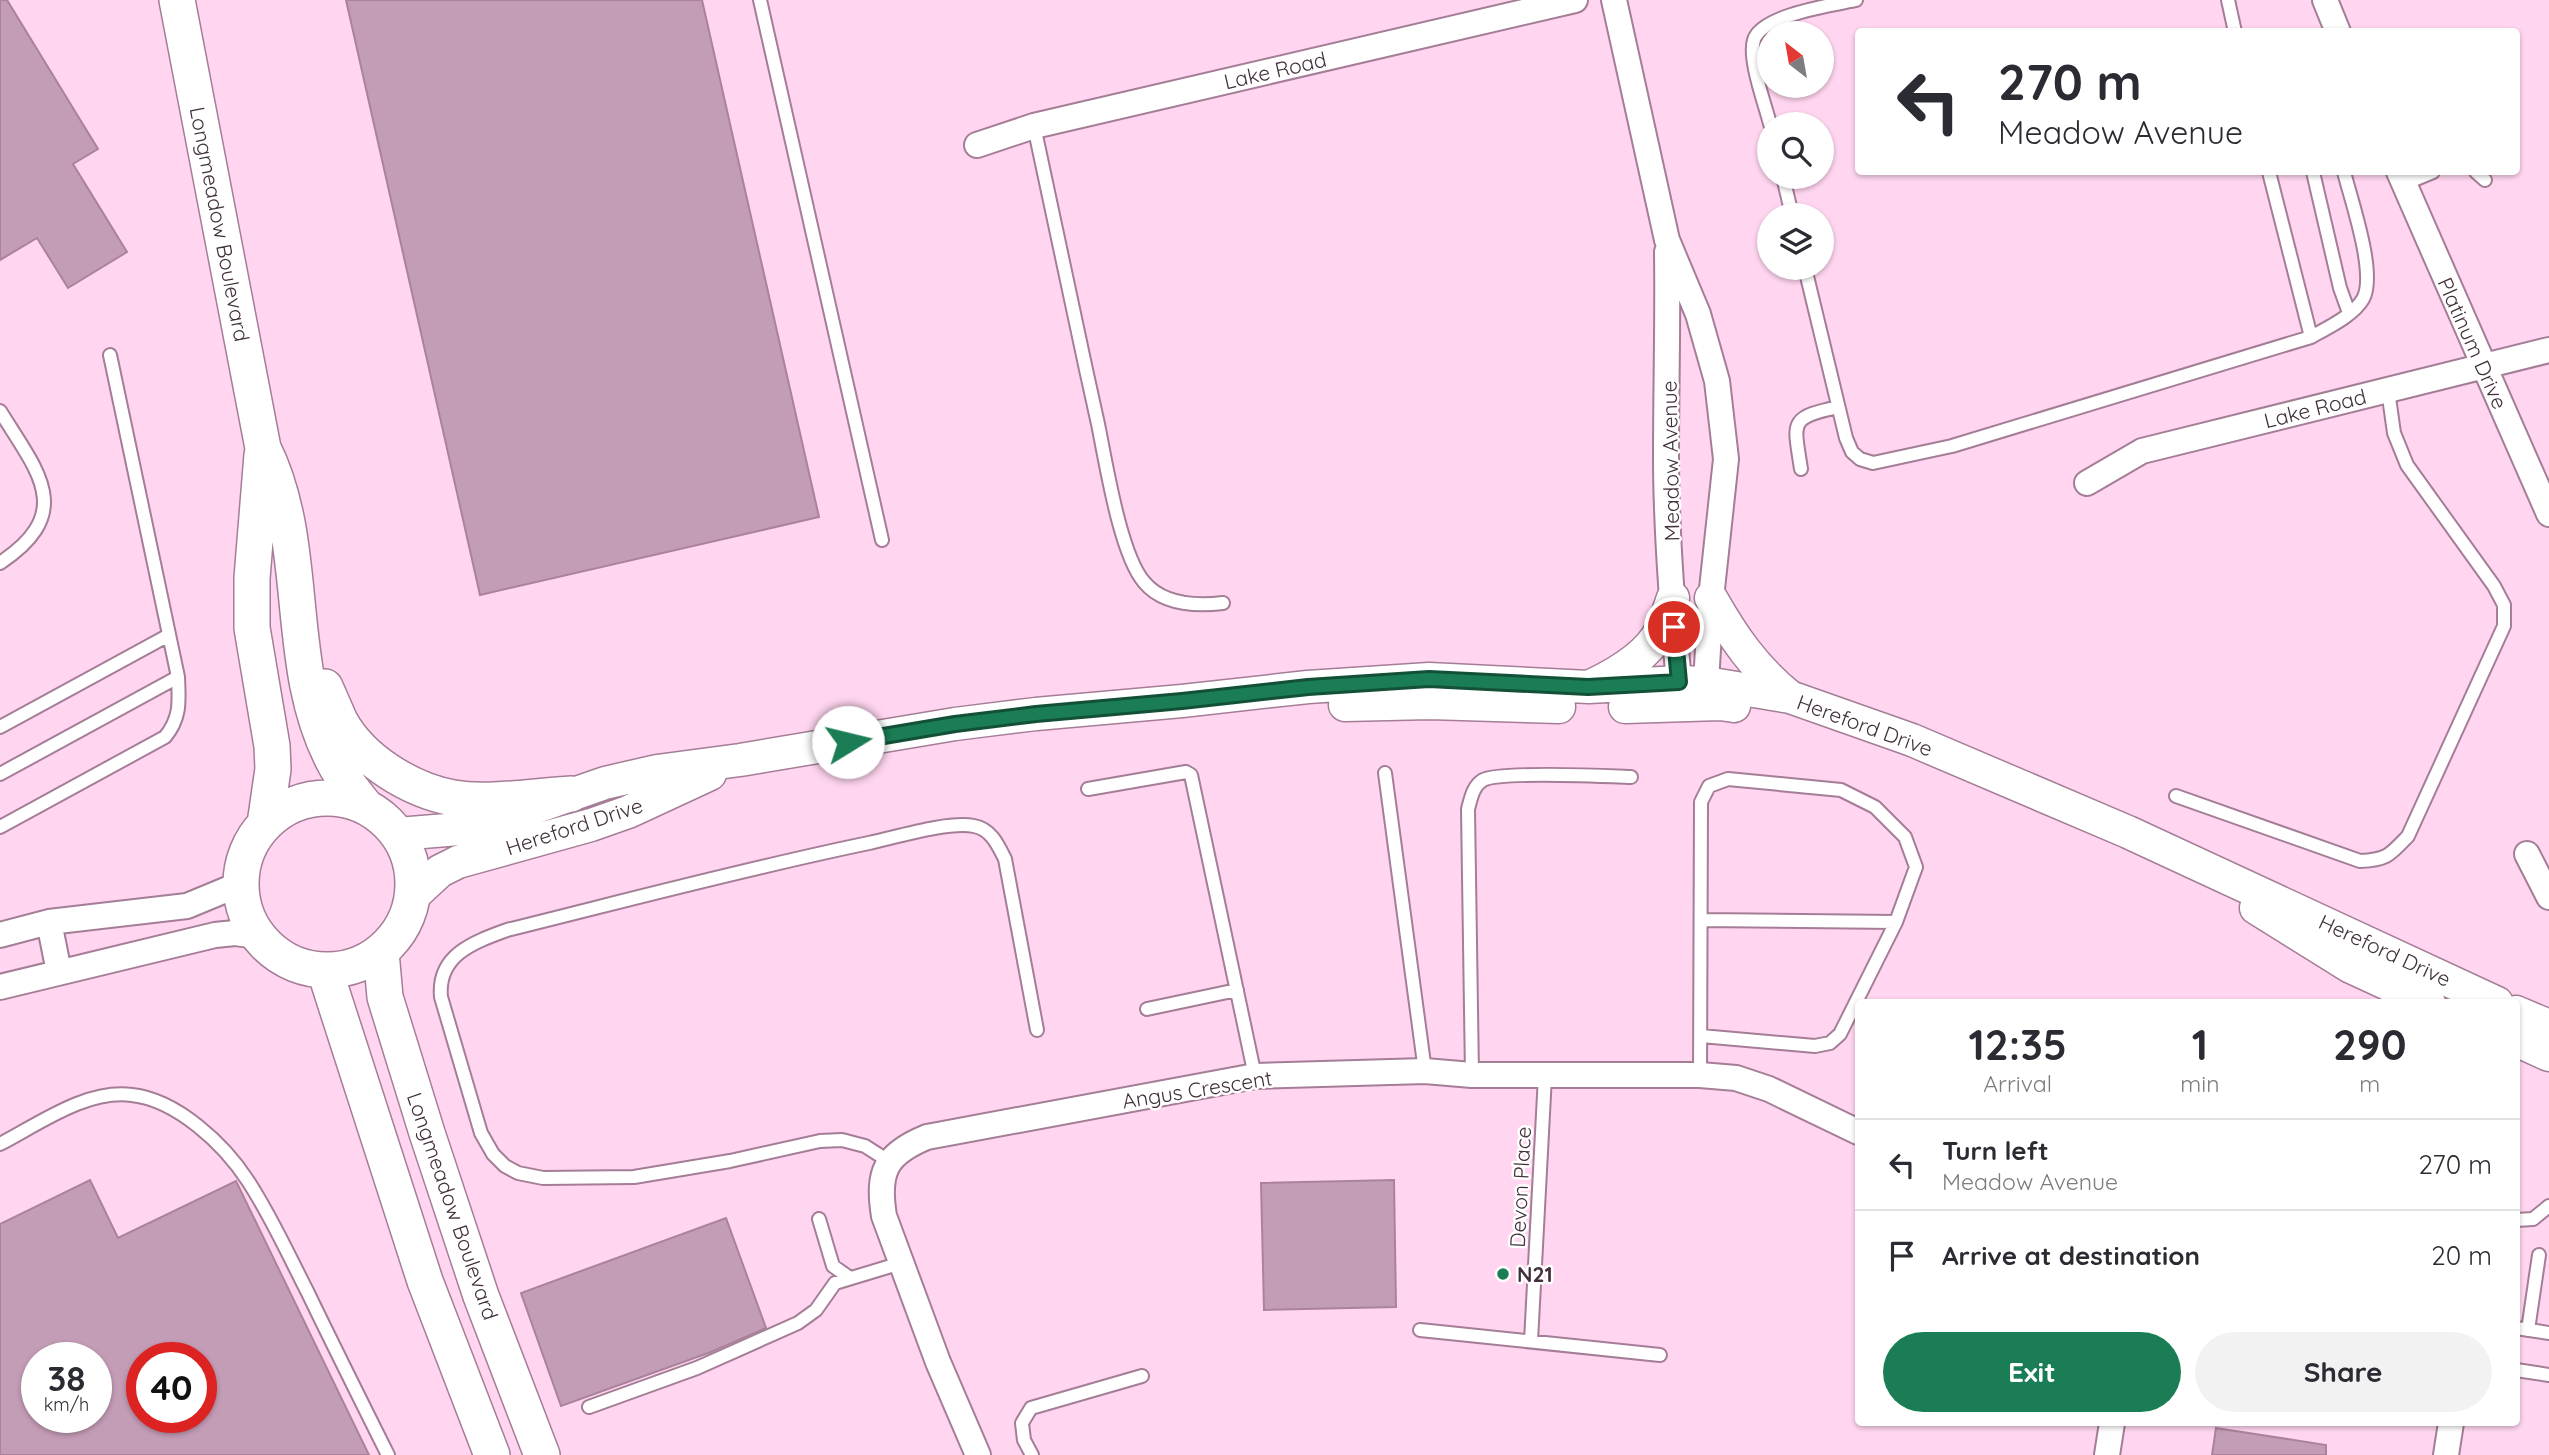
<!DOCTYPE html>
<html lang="en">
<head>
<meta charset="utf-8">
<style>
	:root { --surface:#fff; --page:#f2f2f3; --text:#2b2b33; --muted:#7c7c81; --line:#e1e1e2; --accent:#1b7d55 }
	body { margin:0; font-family:Quicksand,sans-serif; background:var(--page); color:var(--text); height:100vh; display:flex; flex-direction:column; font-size:26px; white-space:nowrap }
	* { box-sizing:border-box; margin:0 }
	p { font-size:23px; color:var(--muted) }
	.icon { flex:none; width:38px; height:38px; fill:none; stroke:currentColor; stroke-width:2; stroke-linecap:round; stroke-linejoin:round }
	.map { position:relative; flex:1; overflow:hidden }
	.side { position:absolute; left:1855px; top:999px; width:665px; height:427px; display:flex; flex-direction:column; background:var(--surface); border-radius:7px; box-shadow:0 2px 5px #0004 }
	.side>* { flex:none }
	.banner { position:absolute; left:1855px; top:28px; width:665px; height:147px; border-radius:7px; box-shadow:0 2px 5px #0004; background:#fff; color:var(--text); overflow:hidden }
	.needle { width:46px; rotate:329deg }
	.fabs { position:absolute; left:1757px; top:21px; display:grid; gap:14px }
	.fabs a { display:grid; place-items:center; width:77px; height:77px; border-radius:50%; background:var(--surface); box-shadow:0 2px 5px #0004; font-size:35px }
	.speed { position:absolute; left:21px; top:1342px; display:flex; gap:14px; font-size:35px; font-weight:700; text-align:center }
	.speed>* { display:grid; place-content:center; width:91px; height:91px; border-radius:50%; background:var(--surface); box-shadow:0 2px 5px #0004; line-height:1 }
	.speed small { font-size:18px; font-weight:400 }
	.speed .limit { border:10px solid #d22; background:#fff; color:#111 }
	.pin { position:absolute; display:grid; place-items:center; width:60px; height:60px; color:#fff; margin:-30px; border:4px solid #fff; border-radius:50%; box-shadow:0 2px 7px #0007 }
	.me { position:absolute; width:77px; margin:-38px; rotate:81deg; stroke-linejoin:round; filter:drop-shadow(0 0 5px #0008) }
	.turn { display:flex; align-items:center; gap:24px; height:147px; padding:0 28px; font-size:32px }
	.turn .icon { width:91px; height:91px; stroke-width:2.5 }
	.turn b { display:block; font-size:49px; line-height:60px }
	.eta { display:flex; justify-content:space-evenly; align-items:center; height:119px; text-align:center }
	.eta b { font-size:42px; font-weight:700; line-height:49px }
	.primary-button { display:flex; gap:14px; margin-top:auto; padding:14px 28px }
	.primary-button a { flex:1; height:80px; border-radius:42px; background:var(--accent); color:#fff; font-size:28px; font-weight:700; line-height:80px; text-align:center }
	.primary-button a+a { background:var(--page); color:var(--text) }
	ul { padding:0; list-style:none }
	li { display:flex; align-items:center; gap:21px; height:91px; padding:0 28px; border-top:2px solid var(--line) }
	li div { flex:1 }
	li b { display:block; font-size:26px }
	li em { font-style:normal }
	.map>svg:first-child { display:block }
</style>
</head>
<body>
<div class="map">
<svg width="2549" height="1455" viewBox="0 0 2549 1455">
	<rect width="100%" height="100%" fill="#ffd5ef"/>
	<path fill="#c39cb5" stroke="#aa839b" stroke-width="2" fill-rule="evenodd" d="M 0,0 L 7,0 L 98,149 L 73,164 L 127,252 L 68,288 L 37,238 L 0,260 Z
		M 346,0 L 702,0 L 819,517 L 480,595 Z
		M 90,1180 L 118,1238 L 236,1181 L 369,1455 L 0,1455 L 0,1224 ZM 37,1358 L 96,1358 L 96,1418 L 37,1418 ZM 142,1358 L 201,1358 L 201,1418 L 142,1418 Z
		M 1394,1180 L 1396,1307 L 1264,1310 L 1261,1183 Z
		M 726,1218 L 766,1328 L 711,1352 L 561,1406 L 521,1293 Z
		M 2216,1428 L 2326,1445 L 2326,1455 L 2212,1455 Z"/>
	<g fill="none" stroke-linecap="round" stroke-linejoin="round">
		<g stroke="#a47d96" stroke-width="16">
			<path id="service" d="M 760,0 L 882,540
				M 2228,0 L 2235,32
				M 1770,124 C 1765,104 1748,59 1754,40 C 1761,15 1833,5 1856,0
				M 1034,126 C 1055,226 1076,325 1098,424 C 1106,463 1120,554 1144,582 C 1163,605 1197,606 1223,603
				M 2269,172 L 2311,337
				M 2313,172 L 2340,288 L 2349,313
				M 2476,172 L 2485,180
				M 1783,177 L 1792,215
				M 2404,184 L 2433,172
				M 1805,268 L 1846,438 L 1852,452 L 1860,459 L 1873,463 L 1952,446 L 2311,337 C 2327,328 2353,316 2363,299 C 2377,274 2351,200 2344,172
				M 0,411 C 37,471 77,512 0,563
				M 1801,469 C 1794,422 1788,418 1838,407
				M 0,727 L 169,635
				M 1385,773 L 1425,1071
				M 0,774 L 178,677
				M 1088,789 L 1186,772 L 1191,775 L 1255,1076
				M 2176,796 L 2360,861 C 2387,860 2390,855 2408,836 L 2504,626 L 2504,605 L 2494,586 L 2407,465 L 2394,433 L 2388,390
				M 0,827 L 165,737 C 181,718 179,701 178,677 L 110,355
				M 1702,920 L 1896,922
				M 1147,1009 L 1237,990
				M 1472,1075 L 1468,809 C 1471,798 1473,786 1483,780 C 1500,771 1605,776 1631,777
				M 1700,1075 L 1701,802 L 1709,786 L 1728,779 L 1841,790 L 1875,807 L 1905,837 L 1916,867 L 1896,922 L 1840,1034 L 1830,1043 L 1815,1046 L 1701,1036
				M 0,1144 C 39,1124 86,1089 132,1095 C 177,1100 224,1144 248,1181 C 271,1216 289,1256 308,1293 C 334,1347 361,1401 388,1455
				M 890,1162 L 865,1146 L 842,1140 L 820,1141 L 730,1161 L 634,1177 L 543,1178 L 518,1173 L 505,1166 L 493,1154 L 481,1133 L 441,997 C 437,955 474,942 507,930 C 628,900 748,868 869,843 C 897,837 948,821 974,826 C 991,829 998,845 1005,859 L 1037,1030
				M 819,1219 L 833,1266 L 850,1278
				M 2516,1220 L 2533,1219 L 2549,1206
				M 2516,1328 L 2549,1333
				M 1420,1330 L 1660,1355
				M 2528,1330 L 2539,1255
				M 1531,1341 L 1545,1076
				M 2516,1370 L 2549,1375
				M 589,1407 L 697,1368 L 798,1323 L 816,1310 L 835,1283 L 901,1263
				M 1032,1455 L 1024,1440 L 1022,1423 L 1031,1408 L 1142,1376"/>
		</g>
		<g stroke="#a47d96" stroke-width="28">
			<path id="minor" d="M 1614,0 L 1667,240 L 1698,314 L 1717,381 L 1726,459 L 1711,598 L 1706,683
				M 2325,0 L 2338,32
				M 977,145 L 1034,126 L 1575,0
				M 2399,172 L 2549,514
				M 1667,252 C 1668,321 1666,389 1666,457 C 1666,531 1672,607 1679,682
				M 2087,483 L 2142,451 L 2549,350
				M 2527,854 L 2549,897
				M 49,922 L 59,972
				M 0,935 L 49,922 L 187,906 L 240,884
				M 0,987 L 215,935 L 235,933 L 257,936
				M 978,1455 L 938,1362 L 884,1216 C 877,1172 885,1154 927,1137 L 1255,1076 L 1425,1071 L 1472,1075 L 1700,1075 L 1736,1078 L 1769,1089 L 1858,1132
				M 2107,1455 L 2112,1423
				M 2446,1455 L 2451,1423"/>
		</g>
		<g stroke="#a47d96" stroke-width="35">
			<path id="tertiary" d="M 1711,598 C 1733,637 1755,669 1790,697
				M 1593,685 C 1618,673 1648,656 1661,630 C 1666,620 1669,609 1673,598
				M 1345,705 L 1430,703 L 1559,707
				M 1625,707 L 1720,704 L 1734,706
				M 398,834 L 459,829 L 508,817 L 605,783 L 657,771 L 740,760 L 955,724 L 1036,714 L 1182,701 L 1308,687 L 1429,679 L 1589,687 L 1679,682 L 1706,683 L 1790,697 L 1912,740 L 2128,832 L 2497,1003
				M 413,896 L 440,871 L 458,862 L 591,825 L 628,812 L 710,774
				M 2256,908 L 2349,966 L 2429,1003
				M 2516,1012 L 2549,1026
				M 2516,1040 L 2549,1055"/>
		</g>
		<g stroke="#a47d96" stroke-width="38">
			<path id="secondary" d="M 177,0 L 263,448 C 312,546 282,667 335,764 C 343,779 355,793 366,807
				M 262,455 L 252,578 L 252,628 L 272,746 L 273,769 L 265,824
				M 325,687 C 330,698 335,710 340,721 C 361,760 410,790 453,798 C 488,804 535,796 571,794
				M241 884a86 86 0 1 1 172 0a86 86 0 1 1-172 0Z
				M 381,952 L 385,997 L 427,1133 L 481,1296 L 542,1455
				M 325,971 L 425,1281 L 492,1455"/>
		</g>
		<use href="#service" stroke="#fff" stroke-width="12"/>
		<use href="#minor" stroke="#fff" stroke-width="24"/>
		<use href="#tertiary" stroke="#fff" stroke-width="32"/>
		<use href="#secondary" stroke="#fff" stroke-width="35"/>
	</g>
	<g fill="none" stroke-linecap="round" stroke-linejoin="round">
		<g stroke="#125137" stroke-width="18">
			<path id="route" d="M 848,742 L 955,724 L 1036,714 L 1182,701 L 1308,687 L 1429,679 L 1588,687 L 1679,682 L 1674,627"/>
		</g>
		<use href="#route" stroke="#1b7d55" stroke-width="12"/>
	</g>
	<circle fill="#1b7d55" stroke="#fff" stroke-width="2.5" cx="1503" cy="1274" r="7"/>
	<g text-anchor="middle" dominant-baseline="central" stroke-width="5" stroke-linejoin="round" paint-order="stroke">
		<g font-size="21" fill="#41303b" stroke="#fff">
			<text transform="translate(1275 70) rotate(-13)">Lake Road</text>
			<text transform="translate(220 224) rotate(79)">Longmeadow Boulevard</text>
			<text transform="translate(2473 343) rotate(66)">Platinum Drive</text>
			<text transform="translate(2315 408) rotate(-14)">Lake Road</text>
			<text transform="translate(1670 461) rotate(-91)">Meadow Avenue</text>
			<text transform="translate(1865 725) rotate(20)">Hereford Drive</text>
			<text transform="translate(574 826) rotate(-18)">Hereford Drive</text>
			<text transform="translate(2385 950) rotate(25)">Hereford Drive</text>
			<text transform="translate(1197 1089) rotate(-9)">Angus Crescent</text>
			<text transform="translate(1520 1187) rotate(-87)">Devon Place</text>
			<text transform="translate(453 1206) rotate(71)">Longmeadow Boulevard</text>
		</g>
		<g font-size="21" font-weight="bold" fill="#41303b" stroke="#fff" text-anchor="start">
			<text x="1517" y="1274">N21</text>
		</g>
	</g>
</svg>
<div class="fabs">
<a><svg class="needle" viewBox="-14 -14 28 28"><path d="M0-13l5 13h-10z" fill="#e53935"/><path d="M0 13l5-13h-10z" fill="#7c7c81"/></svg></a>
<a><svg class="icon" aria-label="search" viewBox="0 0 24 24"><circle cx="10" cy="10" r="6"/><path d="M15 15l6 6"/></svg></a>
<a><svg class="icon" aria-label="layers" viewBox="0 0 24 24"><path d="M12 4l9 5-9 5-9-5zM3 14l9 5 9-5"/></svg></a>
</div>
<div class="speed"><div>38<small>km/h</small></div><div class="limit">40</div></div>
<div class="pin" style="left:1674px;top:627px;background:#d93025"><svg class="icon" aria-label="arrive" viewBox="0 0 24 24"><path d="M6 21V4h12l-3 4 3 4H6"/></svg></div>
<svg class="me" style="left:848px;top:742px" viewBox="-20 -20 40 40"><circle r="19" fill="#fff"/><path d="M0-13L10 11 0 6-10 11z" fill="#1b7d55"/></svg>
<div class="banner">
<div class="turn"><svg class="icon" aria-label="left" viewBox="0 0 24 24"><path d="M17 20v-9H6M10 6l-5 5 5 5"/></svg><div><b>270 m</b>Meadow Avenue</div></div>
</div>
<section class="side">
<div class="eta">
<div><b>12:35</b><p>Arrival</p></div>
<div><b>1</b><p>min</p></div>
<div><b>290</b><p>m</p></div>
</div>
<ul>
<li><svg class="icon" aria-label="left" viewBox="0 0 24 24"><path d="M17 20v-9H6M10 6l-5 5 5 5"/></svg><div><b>Turn left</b><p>Meadow Avenue</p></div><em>270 m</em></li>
<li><svg class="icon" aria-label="arrive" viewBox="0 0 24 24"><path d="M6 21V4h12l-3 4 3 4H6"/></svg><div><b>Arrive at destination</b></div><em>20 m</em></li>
</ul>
<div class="primary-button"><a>Exit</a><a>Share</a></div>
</section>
</div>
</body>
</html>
